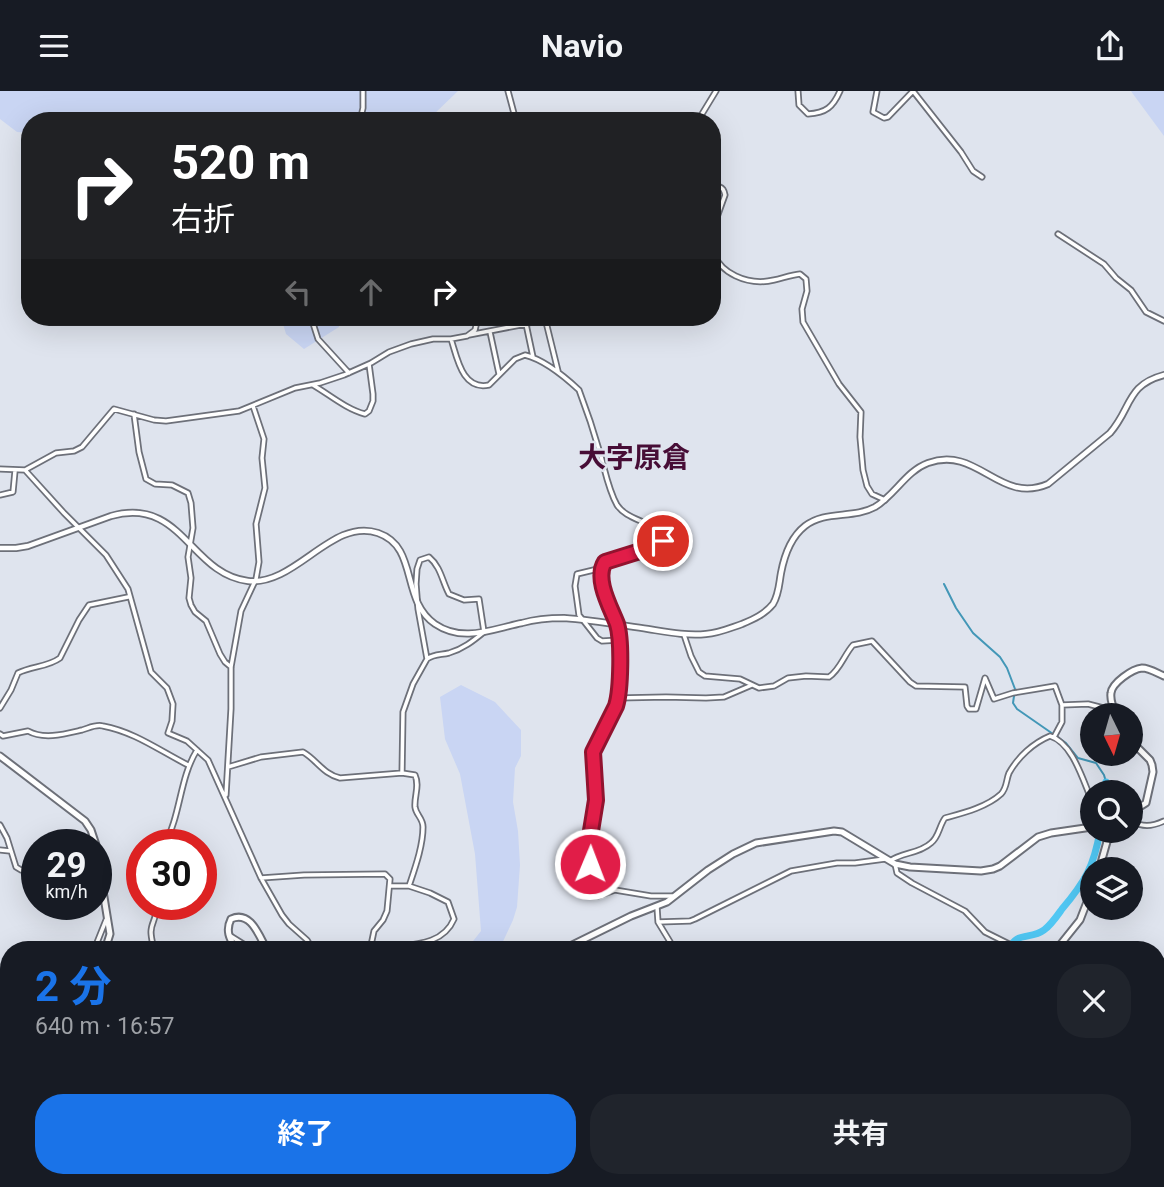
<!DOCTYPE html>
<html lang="ja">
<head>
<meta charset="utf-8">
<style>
	:root { --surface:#171b24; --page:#20242c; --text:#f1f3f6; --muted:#9ea1a6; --accent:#1a73e8 }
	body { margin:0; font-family:Roboto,"Noto Sans JP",sans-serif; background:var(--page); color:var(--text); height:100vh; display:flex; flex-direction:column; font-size:26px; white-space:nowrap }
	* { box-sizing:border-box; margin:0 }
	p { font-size:23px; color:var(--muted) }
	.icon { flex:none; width:38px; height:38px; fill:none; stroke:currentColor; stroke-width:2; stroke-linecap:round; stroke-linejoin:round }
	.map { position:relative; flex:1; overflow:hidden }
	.sheet { position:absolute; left:0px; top:850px; width:1166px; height:247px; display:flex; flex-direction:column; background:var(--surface); border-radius:28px 28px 0 0; box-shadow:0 7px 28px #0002 }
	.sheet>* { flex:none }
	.guide { position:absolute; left:21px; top:21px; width:700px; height:214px; border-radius:28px; box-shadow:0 7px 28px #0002; background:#202124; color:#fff; overflow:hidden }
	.needle { width:46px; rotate:175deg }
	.buttons { position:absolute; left:1080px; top:612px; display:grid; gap:14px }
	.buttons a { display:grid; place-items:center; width:63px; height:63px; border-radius:50%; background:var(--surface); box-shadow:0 7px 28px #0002; font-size:35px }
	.speed { position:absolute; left:21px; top:738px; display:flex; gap:14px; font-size:35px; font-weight:700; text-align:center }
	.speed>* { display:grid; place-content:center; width:91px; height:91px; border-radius:50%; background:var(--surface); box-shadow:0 7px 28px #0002; line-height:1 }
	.speed small { font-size:18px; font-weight:400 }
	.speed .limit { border:10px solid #d22; background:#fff; color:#111 }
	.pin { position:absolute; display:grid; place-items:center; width:60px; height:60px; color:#fff; margin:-30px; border:4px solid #fff; border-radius:50%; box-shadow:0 2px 7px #0007 }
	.me { position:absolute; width:77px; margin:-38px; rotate:1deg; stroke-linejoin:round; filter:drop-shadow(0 0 5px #0008) }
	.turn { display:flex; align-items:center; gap:24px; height:147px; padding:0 35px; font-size:32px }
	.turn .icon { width:91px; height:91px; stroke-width:2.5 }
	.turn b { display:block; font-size:49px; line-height:60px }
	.lanes { display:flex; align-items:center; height:66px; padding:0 35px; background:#0003; justify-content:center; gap:35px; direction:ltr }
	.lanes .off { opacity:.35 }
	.round { display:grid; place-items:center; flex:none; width:74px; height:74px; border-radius:28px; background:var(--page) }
	.summary { display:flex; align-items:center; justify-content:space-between; height:119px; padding:0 35px }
	h1 { font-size:42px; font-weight:700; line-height:52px; color:var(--accent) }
	.action { display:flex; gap:14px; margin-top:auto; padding:14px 35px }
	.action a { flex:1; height:80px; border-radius:28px; background:var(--accent); color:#fff; font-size:28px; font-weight:700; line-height:80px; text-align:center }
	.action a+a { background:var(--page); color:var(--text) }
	header { display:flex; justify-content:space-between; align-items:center; height:91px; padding:0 35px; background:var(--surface); font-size:32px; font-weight:700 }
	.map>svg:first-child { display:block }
</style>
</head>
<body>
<header><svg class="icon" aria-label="menu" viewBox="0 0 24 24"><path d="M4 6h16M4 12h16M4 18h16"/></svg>Navio<svg class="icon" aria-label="share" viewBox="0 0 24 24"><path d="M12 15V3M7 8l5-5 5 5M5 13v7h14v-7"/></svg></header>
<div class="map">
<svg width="1164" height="1096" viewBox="0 0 1164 1096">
	<rect width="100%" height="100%" fill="#dfe4ee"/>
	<path fill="#c9d5f3" d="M 0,0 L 458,0 L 431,26 L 423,30 L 30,30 L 30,42 L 17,41 L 0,28 Z
		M 1131,0 L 1164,0 L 1164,45 L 1133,3 Z
		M 281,226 L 339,226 L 339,236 L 304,258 L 286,243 Z
		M 461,594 L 495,611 L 521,639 L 521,665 L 515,677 L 513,711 L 518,740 L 520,774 L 517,816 L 513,829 L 499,859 L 466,859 L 481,840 L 475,763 L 460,683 L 445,648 L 440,606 Z"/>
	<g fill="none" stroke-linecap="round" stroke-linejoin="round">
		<path stroke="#4397b7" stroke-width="2" d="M 944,493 L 956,517 L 973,542 L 1000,566 L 1007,577 L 1015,598 L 1013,612 L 1017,618 L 1066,652 L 1078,667 L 1096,672 L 1104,684 L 1106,691
			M 901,1096 L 903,1088"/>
		<path stroke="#50c7f3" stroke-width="7" d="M 1106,691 L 1107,702
			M 1009,859 C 1015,840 1031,849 1044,839 C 1051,834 1057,825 1062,818 C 1085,791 1094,775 1100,740
			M 379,1088 L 383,1096
			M 542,1088 L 545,1096
			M 951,1096 L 955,1088"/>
		<g stroke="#6d7079" stroke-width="7">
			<path id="minor" d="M 508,0 L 516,30
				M 798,0 L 799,14 L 808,23 C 826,22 833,16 840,0
				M 877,0 L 873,21 L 884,27 L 888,26 L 913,0
				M 913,0 L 961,61 L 973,80 L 982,86
				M 360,30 L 363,17 L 363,0
				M 701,30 L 702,23 L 716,0
				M 712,98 L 718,95 C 723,97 724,99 725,104 L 712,140
				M 1058,143 L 1104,173 L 1116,187 L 1131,199 L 1146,221 L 1164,230
				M 712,156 C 717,183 749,195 774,189 C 783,187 791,184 800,183 L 806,188 L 807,200 L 802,218 L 803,231 L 839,293 L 861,321 L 860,346 L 863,379 L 867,395 L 872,403 L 885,409
				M 311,226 L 318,248 L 349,282
				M 490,241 L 499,283
				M 469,244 L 526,233 L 525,226
				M 451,248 C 457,266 462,300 489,294 L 515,268 L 525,264 C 545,269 564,285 579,299 C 587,320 594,341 600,362 C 605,379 608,398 617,414 C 628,431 659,430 663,450 L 657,454 L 605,471 L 602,477 L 577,483 L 575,495 L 579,524 L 597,547 L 602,550 L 619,549
				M 533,266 L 526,233 L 545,227 L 558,280
				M 313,294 C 330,304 346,318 365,323 L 369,320 L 373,310 L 373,303 L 369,273
				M 134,323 L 139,361 L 146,388 L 155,393 L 172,394 L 188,402 L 191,412 L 193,437 L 188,466 L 191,487 L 189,507 L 191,514 L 195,521 L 206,530 L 220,563 L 225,571 L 231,576
				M 0,378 L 25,379 L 56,362 L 74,360 L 82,356 L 114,318 L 154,329 L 166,330 L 239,320 L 295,297 L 320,292 L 344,284 L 371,272 L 389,261 L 411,253 L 433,248 L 451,248 L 467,245 L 475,239 L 478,226
				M 25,379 L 64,422 L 106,464 L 128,498 L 151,581 L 167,597 L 173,613 L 172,630 L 168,642 L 187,650 L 208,669 L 261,787 L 282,824 L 289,833 L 307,849 L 313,859
				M 0,404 L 13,401 L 15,380
				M 602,477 L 605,500 L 617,534 L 619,549 L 618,607 L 593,661 L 595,719 L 590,746 L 590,773 L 584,797 L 590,805 L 598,805 L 615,799 L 651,805 L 672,805
				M 684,544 L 691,565 L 699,581 L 705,585 L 740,588 L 759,597 L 774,595 L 788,587 L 806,585 L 829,586 C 840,579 844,564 853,554 L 872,550 L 910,591 L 916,595 L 965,596 L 967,615 L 969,618 L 976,618 L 985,587 L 994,608 L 1013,602 L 1055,595 L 1062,614 L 1088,613 L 1115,620
				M 618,607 L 666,606 L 706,607 L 724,606 L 752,594
				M 0,617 L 11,599 L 18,582 C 32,575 48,576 60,567 L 79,529 L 89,514 L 128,506
				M 0,643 L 3,645 L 28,640 C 44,649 65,643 82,639 C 89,637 96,633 103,635 C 135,641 160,660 188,674
				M 1054,646 L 1062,631 L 1062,614
				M 228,676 L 261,666 L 303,661 C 317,669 323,683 340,687 L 402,682 L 415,684 C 420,695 414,705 415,716 C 416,724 423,727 423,736 C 423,755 415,777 409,795 L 390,795
				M 402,682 L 403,621 L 413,593 L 427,568 L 418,518 L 416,493 L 417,478 L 420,469 L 429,466 C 441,476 442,490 449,503 L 464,509 L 479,508 L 484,541 C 473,550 463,558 449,562 C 441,564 434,563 427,568
				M 226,704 L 231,618 L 231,576 L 241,520 L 256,488 L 259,471 L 256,433 L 265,397 L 262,367 L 264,348 L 253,315
				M 1130,730 C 1143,736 1151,736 1164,730
				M 0,734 L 7,747 L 16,776 L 21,779 L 37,779
				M 164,754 C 181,725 179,688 197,659
				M 0,759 L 10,760
				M 890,770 C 902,761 919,763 931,752 C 939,746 939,735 945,727 C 963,722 987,716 1001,703 C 1007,697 1006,689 1009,682 C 1018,666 1033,652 1050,645 C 1073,652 1083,690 1092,710
				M 142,773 C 130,785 126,796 142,807
				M 895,773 L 897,782 L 912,792 L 965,820 L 985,841 L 1021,859
				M 261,787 L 304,784 L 385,783 L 390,788 L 387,820 L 383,829 L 374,840 L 370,859
				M 96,812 L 100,810 L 102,803
				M 151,814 C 161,824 151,829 151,841 C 151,847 153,853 154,859
				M 657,816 L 658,831 L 675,859
				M 658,831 L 690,830 L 695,828 L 791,780 L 837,772 L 855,772 L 885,768
				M 229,844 L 245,854 L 249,859
				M 94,859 L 106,829
				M 375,859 C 402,852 441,859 454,828 L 448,811 L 430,802 L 409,795
				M 0,981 L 9,978
				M 1157,1083 L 1164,1076
				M 248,1088 L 253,1096
				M 356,1088 L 357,1096
				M 423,1088 L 426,1096
				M 685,1088 L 693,1096
				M 1087,1088 L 1088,1096
				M 104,1096 L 105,1088
				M 213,1096 L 215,1088
				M 662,1096 L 663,1088
				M 710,1096 L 717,1088
				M 906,1096 L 907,1088
				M 1149,1096 L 1153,1088"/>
		</g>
		<g stroke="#6d7079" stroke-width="8">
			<path id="tertiary" d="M 0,457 L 16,457 L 28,455 L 111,425 C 182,405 190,483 248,490 C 296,495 332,426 378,442 C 419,456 400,509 435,533 C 463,552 492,538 522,532 C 536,528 549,527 564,527 C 592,529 620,534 648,538 C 667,541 687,545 706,543 C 719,542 730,537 742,533 C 754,528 765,523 773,513 C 779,503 779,493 781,482 C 784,466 791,446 805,435 C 825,419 853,428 875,416 C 895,404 906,380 928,372 C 978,354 999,414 1048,393 L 1110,342 C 1132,317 1126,294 1164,284"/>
		</g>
		<g stroke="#6d7079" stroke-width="9">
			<path id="secondary" d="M 1117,625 C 1114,619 1110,609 1111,602 C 1112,592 1132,578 1142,577 C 1149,577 1157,582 1164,585
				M 1130,649 L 1150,669 L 1152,674 L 1153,681 L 1146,712 L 1130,722
				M 0,665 L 85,730 L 91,739 L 96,754
				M 96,757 L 110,843 L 105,859
				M 1099,779 L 1110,740
				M 236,859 C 230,848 225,840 231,828 C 251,819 259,845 267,859
				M 562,859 L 631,825 L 667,811 L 708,779 L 733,763 L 756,752 L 834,740 L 842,741 L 895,773 L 910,776 L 981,780 L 993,778 L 1000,775 L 1038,746 L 1051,742 L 1092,736
				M 1056,859 L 1080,829 L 1092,798
				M 964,1096 L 966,1088"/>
		</g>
		<use href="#minor" stroke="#fff" stroke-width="3.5"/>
		<use href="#tertiary" stroke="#fff" stroke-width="4.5"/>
		<use href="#secondary" stroke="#fff" stroke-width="5"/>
	</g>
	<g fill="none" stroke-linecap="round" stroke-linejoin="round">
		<g stroke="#92132f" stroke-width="18">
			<path id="route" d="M 590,773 L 590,746 L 596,709 L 593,661 L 616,615 C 621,599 622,549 617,533 C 611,517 594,488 605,471 L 653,456 L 663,450"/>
		</g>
		<use href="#route" stroke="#e11d48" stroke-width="12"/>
	</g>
	<g text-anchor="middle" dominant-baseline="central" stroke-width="5" stroke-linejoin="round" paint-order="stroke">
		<g font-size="28" font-weight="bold" fill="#470d36" stroke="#dfe4ee">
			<text x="634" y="366">大字原倉</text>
		</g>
	</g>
</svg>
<div class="buttons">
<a><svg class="needle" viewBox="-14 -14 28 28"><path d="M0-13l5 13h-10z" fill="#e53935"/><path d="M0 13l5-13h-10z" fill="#9ea1a6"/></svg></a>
<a><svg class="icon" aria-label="search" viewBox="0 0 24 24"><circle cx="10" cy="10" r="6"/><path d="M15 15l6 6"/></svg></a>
<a><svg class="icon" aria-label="layers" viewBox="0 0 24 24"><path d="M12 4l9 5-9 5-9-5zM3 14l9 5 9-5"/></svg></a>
</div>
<div class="speed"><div>29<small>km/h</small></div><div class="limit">30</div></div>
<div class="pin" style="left:663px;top:450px;background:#d93025"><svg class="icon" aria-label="arrive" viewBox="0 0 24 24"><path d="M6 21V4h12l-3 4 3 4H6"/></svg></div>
<svg class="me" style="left:590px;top:773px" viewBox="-20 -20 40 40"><circle r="17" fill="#e11d48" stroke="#fff" stroke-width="3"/><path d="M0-11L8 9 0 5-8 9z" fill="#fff"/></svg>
<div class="guide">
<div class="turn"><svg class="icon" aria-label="right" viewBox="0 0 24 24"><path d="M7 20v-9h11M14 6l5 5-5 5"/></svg><div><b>520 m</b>右折</div></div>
<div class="lanes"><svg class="icon off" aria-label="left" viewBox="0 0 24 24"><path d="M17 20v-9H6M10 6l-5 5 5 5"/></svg><svg class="icon off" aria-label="ahead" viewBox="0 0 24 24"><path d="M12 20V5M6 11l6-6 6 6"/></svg><svg class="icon" aria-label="right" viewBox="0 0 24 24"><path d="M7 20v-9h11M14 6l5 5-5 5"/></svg></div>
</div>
<section class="sheet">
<div class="summary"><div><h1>2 分</h1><p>640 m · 16:57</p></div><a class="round"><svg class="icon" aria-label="close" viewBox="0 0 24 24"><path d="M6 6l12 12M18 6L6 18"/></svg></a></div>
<div class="action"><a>終了</a><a>共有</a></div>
</section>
</div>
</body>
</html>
